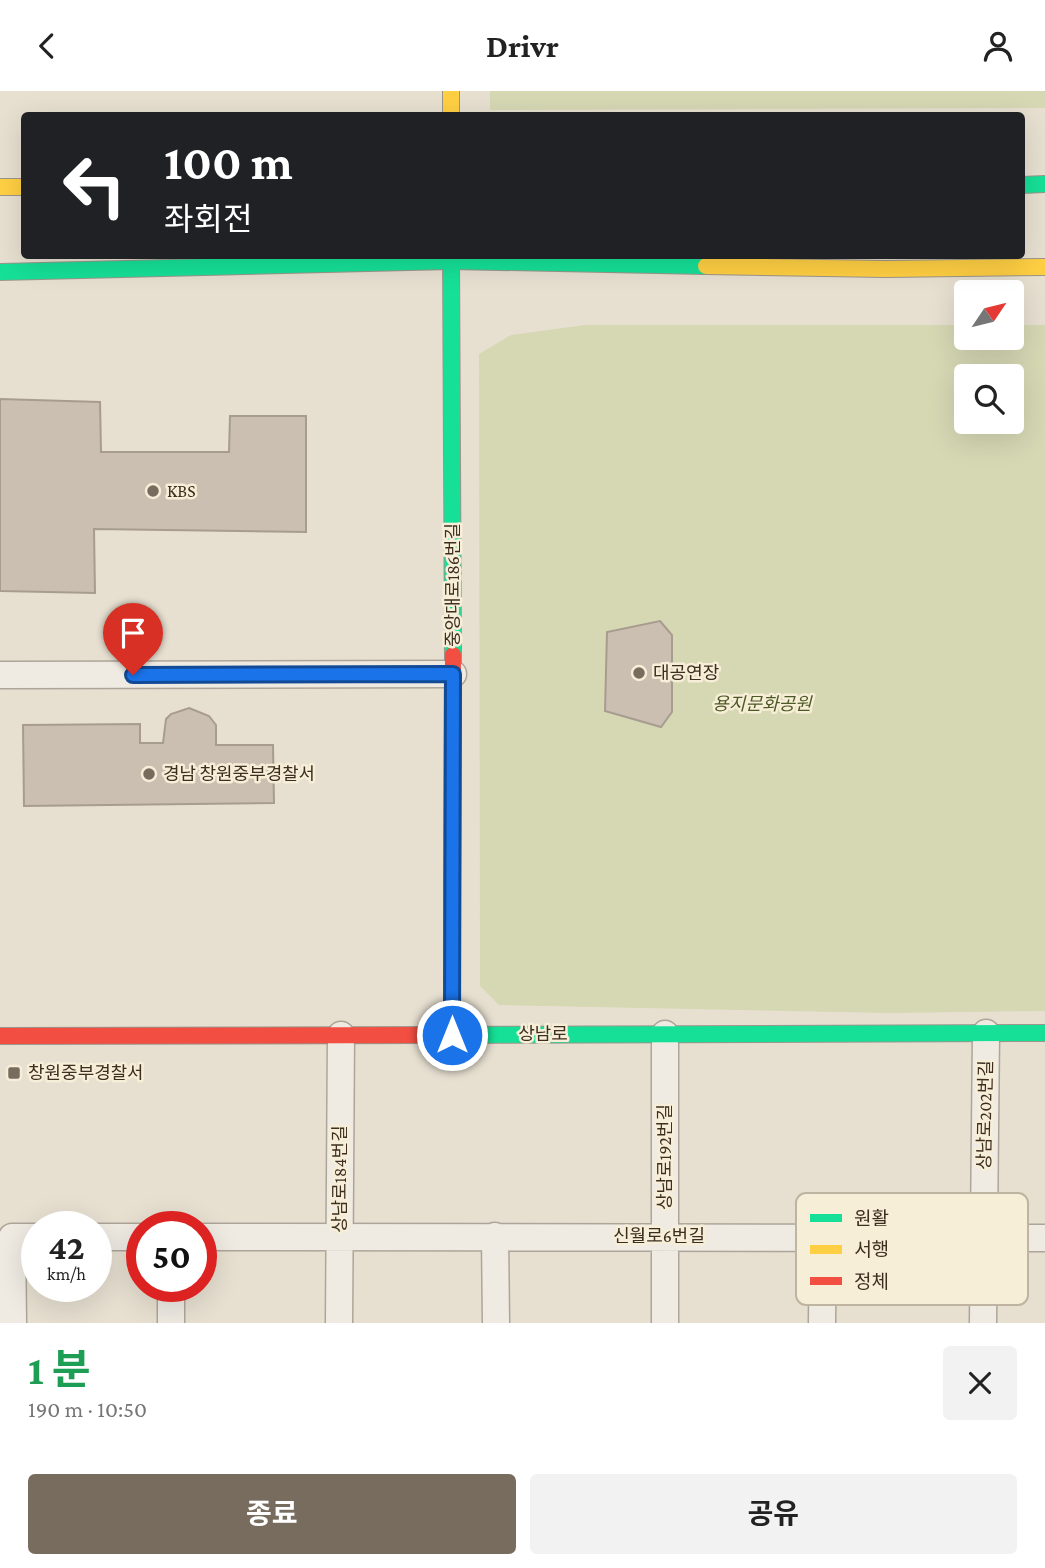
<!DOCTYPE html>
<html lang="ko">
<head>
<meta charset="utf-8">
<style>
	:root { --surface:#fff; --page:#f2f2f2; --text:#222; --muted:#767676; --accent:#786c5e }
	body { margin:0; font-family:"Crimson Pro","Noto Sans KR",serif; background:var(--page); color:var(--text); height:100vh; display:flex; flex-direction:column; font-size:26px; white-space:nowrap }
	* { box-sizing:border-box; margin:0 }
	p { font-size:23px; color:var(--muted) }
	.icon { flex:none; width:38px; height:38px; fill:none; stroke:currentColor; stroke-width:2; stroke-linecap:round; stroke-linejoin:round }
	.map { position:relative; height:1232px; overflow:hidden }
	.side { display:flex; flex-direction:column; background:var(--surface); flex:1 }
	.side>* { flex:none }
	.top-card { position:absolute; left:21px; top:21px; width:1004px; height:147px; border-radius:7px; box-shadow:0 7px 28px #0002; background:#202124; color:#fff; overflow:hidden }
	.needle { width:46px; rotate:55deg }
	.controls { position:absolute; left:954px; top:189px; display:grid; gap:14px }
	.controls a { display:grid; place-items:center; width:70px; height:70px; border-radius:7px; background:var(--surface); box-shadow:0 7px 28px #0002; font-size:35px }
	.speed { position:absolute; left:21px; top:1120px; display:flex; gap:14px; font-size:35px; font-weight:700; text-align:center }
	.speed>* { display:grid; place-content:center; width:91px; height:91px; border-radius:50%; background:var(--surface); box-shadow:0 7px 28px #0002; line-height:1 }
	.speed small { font-size:18px; font-weight:400 }
	.speed .limit { border:10px solid #d22; background:#fff; color:#111 }
	.pin { position:absolute; display:grid; place-items:center; width:60px; height:60px; color:#fff; margin:-72px -30px; border-radius:50% 50% 50% 0; rotate:-45deg; box-shadow:0 0 7px #0007 }
	.pin .icon { rotate:45deg }
	.me { position:absolute; width:77px; margin:-38px; rotate:0deg; stroke-linejoin:round; filter:drop-shadow(0 0 5px #0008) }
	.turn { display:flex; align-items:center; gap:24px; height:147px; padding:0 28px; font-size:32px }
	.turn .icon { width:91px; height:91px; stroke-width:2.5 }
	.turn b { display:block; font-size:49px; line-height:60px }
	.round { display:grid; place-items:center; flex:none; width:74px; height:74px; border-radius:7px; background:var(--page) }
	.summary { display:flex; align-items:center; justify-content:space-between; height:119px; padding:0 28px }
	h1 { font-size:42px; font-weight:700; line-height:52px; color:#1e9e55 }
	.primary-button { display:flex; gap:14px; margin-top:auto; padding:14px 28px }
	.primary-button a { flex:1; height:80px; border-radius:7px; background:var(--accent); color:#fff; font-size:28px; font-weight:700; line-height:80px; text-align:center }
	.primary-button a+a { background:var(--page); color:var(--text) }
	header { display:flex; justify-content:space-between; align-items:center; height:91px; padding:0 28px; background:var(--surface); font-size:32px; font-weight:700 }
	.map>svg:first-child { display:block }
</style>
</head>
<body>
<header><svg class="icon" aria-label="back" viewBox="0 0 24 24"><path d="M15 5l-7 7 7 7"/></svg>Drivr<svg class="icon" aria-label="person" viewBox="0 0 24 24"><circle cx="12" cy="8" r="4"/><path d="M4 21q1-7 8-7t8 7"/></svg></header>
<div class="map">
<svg width="1045" height="1232" viewBox="0 0 1045 1232">
	<rect width="100%" height="100%" fill="#e7e0d1"/>
	<path fill="#d6d7b3" fill-rule="evenodd" d="M 490,0 L 1045,0 L 1045,17 L 490,19 Z
		M 585,234 L 966,234 L 966,247 L 1012,247 L 1012,234 L 1045,234 L 1045,920 L 890,922 L 499,914 L 480,895 L 479,263 L 511,244 ZM 966,285 L 1012,285 L 1012,331 L 966,331 Z"/>
	<path fill="#cbbfb2" stroke="#a89c90" stroke-width="2" d="M 0,308 L 100,311 L 101,361 L 229,361 L 230,325 L 306,325 L 306,441 L 94,438 L 95,502 L 0,500 Z
		M 660,530 L 672,544 L 672,621 L 661,636 L 605,620 L 607,541 Z
		M 189,617 L 209,625 L 216,634 L 216,654 L 273,654 L 274,712 L 24,715 L 23,634 L 140,633 L 140,652 L 163,652 L 166,628 L 171,623 Z"/>
	<g fill="none" stroke-linecap="round" stroke-linejoin="round">
		<g stroke="#ada599" stroke-width="29">
			<path id="street" d="M 0,584 L 453,583
				M 665,943 L 665,1232
				M 495,1145 L 496,1232
				M 96,1146 L 142,1146
				M 201,1146 L 1045,1147
				M 13,1232 L 12,1146 L 37,1146
				M 171,1232 L 171,1195
				M 339,1232 L 341,944
				M 822,1232 L 823,1146
				M 983,1232 L 986,942"/>
		</g>
		<g stroke="#9c958a" stroke-width="18">
			<path id="fast" d="M 1022,94 L 1045,93
				M 451,164 L 453,564
				M 0,181 L 451,170 L 706,175
				M 433,944 L 1045,942"/>
		</g>
		<g stroke="#9c958a" stroke-width="18">
			<path id="slow" d="M 451,0 L 451,24
				M 0,96 L 24,96
				M 706,175 L 886,178 L 1045,176
				M 452,944 L 452,793"/>
		</g>
		<g stroke="#9c958a" stroke-width="18">
			<path id="jam" d="M 452,793 L 453,564
				M 0,945 L 433,944"/>
		</g>
		<use href="#street" stroke="#efebe3" stroke-width="26"/>
		<use href="#fast" stroke="#16e098" stroke-width="16"/>
		<use href="#slow" stroke="#ffcf43" stroke-width="16"/>
		<use href="#jam" stroke="#f24e42" stroke-width="16"/>
	</g>
	<g fill="none" stroke-linecap="round" stroke-linejoin="round">
		<g stroke="#114b97" stroke-width="18">
			<path id="route" d="M 133,584 L 453,583 L 452,944"/>
		</g>
		<use href="#route" stroke="#1a73e8" stroke-width="12"/>
	</g>
	<g fill="#786c5e" stroke="#f7eed8" stroke-width="2.5">
		<circle cx="153" cy="400" r="7"/>
		<circle cx="639" cy="582" r="7"/>
		<circle cx="149" cy="683" r="7"/>
		<rect x="7" y="975" width="14" height="14" rx="3.5"/>
	</g>
	<g text-anchor="middle" dominant-baseline="central" stroke-width="5" stroke-linejoin="round" paint-order="stroke">
		<g font-size="18" fill="#3d2e20" stroke="#f7eed8" text-anchor="start">
			<text x="167" y="400">KBS</text>
			<text x="653" y="582">대공연장</text>
			<text x="163" y="683">경남 창원중부경찰서</text>
			<text x="28" y="982">창원중부경찰서</text>
		</g>
		<g font-size="18" fill="#3d2e20" stroke="#f7eed8">
			<text transform="translate(453 494) rotate(-90)">중앙대로186번길</text>
			<text x="543" y="943">상남로</text>
			<text transform="translate(985 1024) rotate(-89)">상남로202번길</text>
			<text transform="translate(665 1066) rotate(-90)">상남로192번길</text>
			<text transform="translate(340 1088) rotate(-90)">상남로184번길</text>
			<text x="659" y="1145">신월로6번길</text>
		</g>
		<g font-size="18" font-style="italic" fill="#4d5a26" stroke="#f7eed8">
			<text x="762" y="613">용지문화공원</text>
		</g>
	</g>
	<rect x="796" y="1102" width="232" height="112" rx="10" fill="#f7eed8" stroke="#bfb4a1" stroke-width="2"/>
	<rect x="810" y="1123" width="32" height="8" fill="#16e098"/>
	<rect x="810" y="1154" width="32" height="9" fill="#ffcf43"/>
	<rect x="810" y="1186" width="32" height="8" fill="#f24e42"/>
	<g font-size="19" fill="#3d2e20">
		<text x="854" y="1134">원활</text>
		<text x="854" y="1165">서행</text>
		<text x="854" y="1197">정체</text>
	</g>
</svg>
<div class="controls">
<a><svg class="needle" viewBox="-14 -14 28 28"><path d="M0-13l5 13h-10z" fill="#e53935"/><path d="M0 13l5-13h-10z" fill="#767676"/></svg></a>
<a><svg class="icon" aria-label="search" viewBox="0 0 24 24"><circle cx="10" cy="10" r="6"/><path d="M15 15l6 6"/></svg></a>
</div>
<div class="speed"><div>42<small>km/h</small></div><div class="limit">50</div></div>
<div class="pin" style="left:133px;top:584px;background:#d93025"><svg class="icon" aria-label="arrive" viewBox="0 0 24 24"><path d="M6 21V4h12l-3 4 3 4H6"/></svg></div>
<svg class="me" style="left:452px;top:944px" viewBox="-20 -20 40 40"><circle r="17" fill="#1a73e8" stroke="#fff" stroke-width="3"/><path d="M0-11L8 9 0 5-8 9z" fill="#fff"/></svg>
<div class="top-card">
<div class="turn"><svg class="icon" aria-label="left" viewBox="0 0 24 24"><path d="M17 20v-9H6M10 6l-5 5 5 5"/></svg><div><b>100 m</b>좌회전</div></div>
</div>
</div>
<section class="side">
<div class="summary"><div><h1>1 분</h1><p>190 m · 10:50</p></div><a class="round"><svg class="icon" aria-label="close" viewBox="0 0 24 24"><path d="M6 6l12 12M18 6L6 18"/></svg></a></div>
<div class="primary-button"><a>종료</a><a>공유</a></div>
</section>
</body>
</html>
